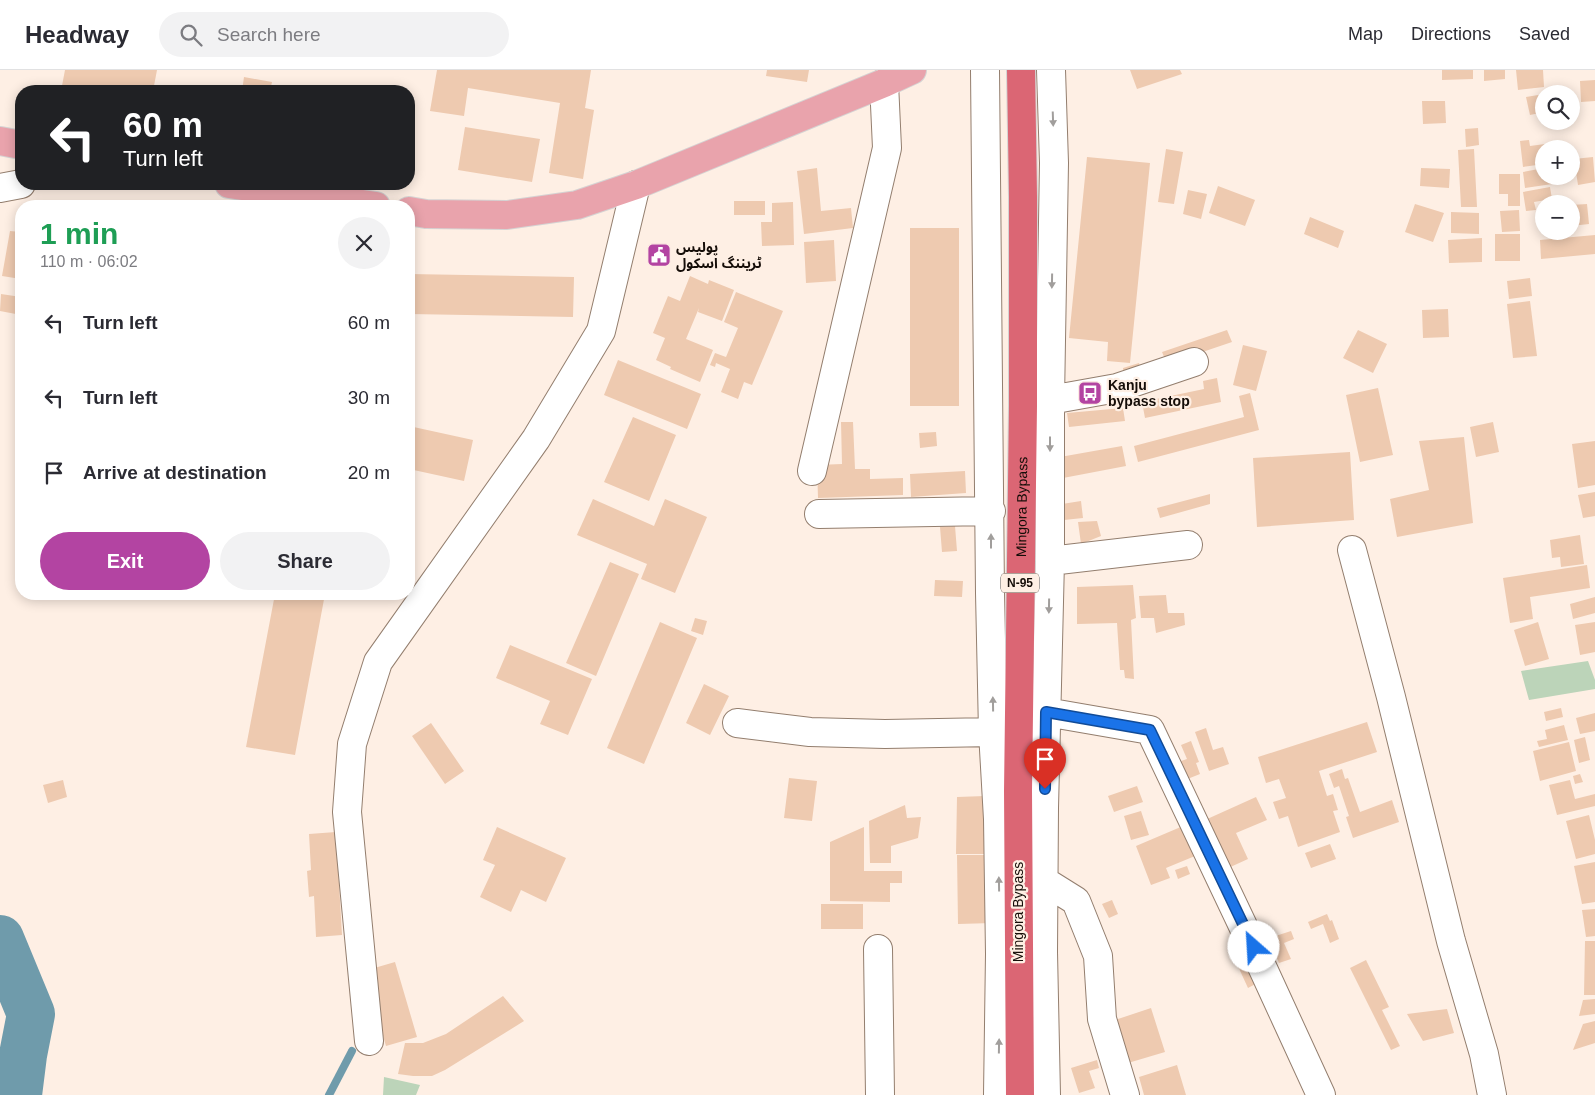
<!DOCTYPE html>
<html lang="en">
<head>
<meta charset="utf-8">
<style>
	:root { --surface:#fff; --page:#f2f2f3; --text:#2b2b33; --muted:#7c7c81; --line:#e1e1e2; --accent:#b344a2 }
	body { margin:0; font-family:Arial,"Noto Sans Arabic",sans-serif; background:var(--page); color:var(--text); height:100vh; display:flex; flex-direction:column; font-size:19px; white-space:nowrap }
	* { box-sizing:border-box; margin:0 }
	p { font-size:16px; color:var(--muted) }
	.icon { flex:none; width:28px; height:28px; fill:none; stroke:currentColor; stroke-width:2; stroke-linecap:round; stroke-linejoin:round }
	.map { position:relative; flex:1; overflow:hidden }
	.details { position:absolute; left:15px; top:130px; width:400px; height:400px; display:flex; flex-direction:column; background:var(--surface); border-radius:20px; box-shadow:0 2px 12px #0003 }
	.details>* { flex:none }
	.hud { position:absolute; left:15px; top:15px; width:400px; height:105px; border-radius:20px; box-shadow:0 2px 12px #0003; background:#202124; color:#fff; overflow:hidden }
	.controls { position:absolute; left:1535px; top:15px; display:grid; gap:10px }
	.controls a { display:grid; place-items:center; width:45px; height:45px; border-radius:50%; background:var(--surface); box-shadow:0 2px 12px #0003; font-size:25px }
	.pin { position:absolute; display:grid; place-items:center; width:42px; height:42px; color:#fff; margin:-51px -21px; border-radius:50% 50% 50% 0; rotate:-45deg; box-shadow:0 0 5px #0007 }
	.pin .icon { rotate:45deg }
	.me { position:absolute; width:55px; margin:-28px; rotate:334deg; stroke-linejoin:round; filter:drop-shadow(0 0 4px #0008) }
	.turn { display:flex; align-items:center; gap:18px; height:105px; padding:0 25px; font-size:22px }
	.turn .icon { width:65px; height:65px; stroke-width:2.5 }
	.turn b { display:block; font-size:35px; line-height:42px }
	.round { display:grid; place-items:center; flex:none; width:52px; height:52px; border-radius:26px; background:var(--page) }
	.head { display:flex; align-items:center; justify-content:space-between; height:85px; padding:0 25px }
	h1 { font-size:30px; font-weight:700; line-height:38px; color:#1e9e55 }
	.action { display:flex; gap:10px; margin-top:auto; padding:10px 25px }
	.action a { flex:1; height:58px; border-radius:30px; background:var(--accent); color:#fff; font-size:20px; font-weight:700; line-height:58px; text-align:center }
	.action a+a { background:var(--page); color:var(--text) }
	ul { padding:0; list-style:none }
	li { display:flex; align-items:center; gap:15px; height:75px; padding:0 25px }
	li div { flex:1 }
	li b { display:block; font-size:19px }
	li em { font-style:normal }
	header { display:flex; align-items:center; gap:30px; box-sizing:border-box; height:70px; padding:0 25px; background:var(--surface); border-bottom:1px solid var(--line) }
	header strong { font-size:24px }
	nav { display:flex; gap:28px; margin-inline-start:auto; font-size:18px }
	.search { width:350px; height:45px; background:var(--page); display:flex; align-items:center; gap:12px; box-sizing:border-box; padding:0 18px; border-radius:28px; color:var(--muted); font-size:19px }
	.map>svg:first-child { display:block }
</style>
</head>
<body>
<header>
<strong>Headway</strong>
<div class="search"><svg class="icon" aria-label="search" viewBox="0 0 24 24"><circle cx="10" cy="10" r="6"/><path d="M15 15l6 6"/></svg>Search here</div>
<nav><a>Map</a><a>Directions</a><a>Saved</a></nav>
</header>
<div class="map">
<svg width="1595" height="1025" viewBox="0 0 1595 1025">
	<rect width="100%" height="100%" fill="#feefe4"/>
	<path fill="#bcd4b9" d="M 1588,591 L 1595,610 L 1595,619 L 1529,630 L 1521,601 Z
		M 384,1007 L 420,1015 L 416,1025 L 383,1025 Z"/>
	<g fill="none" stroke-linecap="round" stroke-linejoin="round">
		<path stroke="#6f9bab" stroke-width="8" d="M 329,1025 L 352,981"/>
		<path stroke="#6f9bab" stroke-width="48" d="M 0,869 L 31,944 L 23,985 L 18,1025"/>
	</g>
	<path fill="#eecab0" d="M 65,0 L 157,0 L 153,21 L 61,21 Z
		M 437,0 L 591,0 L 585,38 L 594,40 L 583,109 L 549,103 L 560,33 L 468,18 L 464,46 L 430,41 Z
		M 767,0 L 809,0 L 807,12 L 766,6 Z
		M 1130,0 L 1180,0 L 1182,4 L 1137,19 Z
		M 1442,0 L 1473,0 L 1473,9 L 1442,10 Z
		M 1484,0 L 1505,0 L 1505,9 L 1484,11 Z
		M 1516,0 L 1543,0 L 1544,17 L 1518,20 Z
		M 244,7 L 272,12 L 270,21 L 242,21 Z
		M 1595,10 L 1595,31 L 1581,32 L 1580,11 Z
		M 1544,24 L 1544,42 L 1530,45 L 1526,27 Z
		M 1422,31 L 1445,31 L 1446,53 L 1423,54 Z
		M 465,57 L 540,69 L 532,112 L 458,100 Z
		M 1478,58 L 1479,75 L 1466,77 L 1465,59 Z
		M 1529,70 L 1530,76 L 1545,74 L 1544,94 L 1523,97 L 1520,71 Z
		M 1166,79 L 1183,82 L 1174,134 L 1158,132 Z
		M 1474,79 L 1477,137 L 1461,137 L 1458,80 Z
		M 1087,87 L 1150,93 L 1130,293 L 1107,291 L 1108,272 L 1069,268 Z
		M 1593,87 L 1595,112 L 1578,115 L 1574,89 Z
		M 817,98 L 821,141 L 851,138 L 853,158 L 804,164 L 797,101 Z
		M 1421,98 L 1450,99 L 1449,118 L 1420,116 Z
		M 1544,98 L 1544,106 L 1551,106 L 1552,114 L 1525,118 L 1523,102 Z
		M 1499,104 L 1520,104 L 1520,136 L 1508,136 L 1508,124 L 1499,124 Z
		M 1218,116 L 1255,130 L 1245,156 L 1209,143 Z
		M 1550,117 L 1552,129 L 1534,132 L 1536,140 L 1526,141 L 1523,122 Z
		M 1188,120 L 1207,124 L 1201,149 L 1183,144 Z
		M 734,131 L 765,131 L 765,145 L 734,145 Z
		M 793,132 L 794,175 L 762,176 L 761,152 L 772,152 L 772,133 Z
		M 1415,134 L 1444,143 L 1433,172 L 1405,162 Z
		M 1587,134 L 1589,154 L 1571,156 L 1571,135 Z
		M 1538,137 L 1544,137 L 1544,158 L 1539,158 Z
		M 1519,140 L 1520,161 L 1502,162 L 1500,141 Z
		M 1451,142 L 1479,143 L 1479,164 L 1451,163 Z
		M 1310,147 L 1344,161 L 1338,178 L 1304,164 Z
		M 910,158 L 959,158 L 959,336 L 910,336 Z
		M 10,161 L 21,162 L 21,209 L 2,206 Z
		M 1495,164 L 1520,164 L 1520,191 L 1495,191 Z
		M 1595,165 L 1595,184 L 1541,189 L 1540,170 Z
		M 1482,168 L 1482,192 L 1449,193 L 1448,170 Z
		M 834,170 L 836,211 L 806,213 L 804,172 Z
		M 409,204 L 574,207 L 573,247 L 409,244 Z
		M 690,206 L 708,214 L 709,210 L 734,220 L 722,251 L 698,242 L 699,238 L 686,269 L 713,280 L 700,312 L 670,299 L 671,297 L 656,290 L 665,268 L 653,263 L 668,226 L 680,231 Z
		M 1530,208 L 1532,226 L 1509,229 L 1507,211 Z
		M 736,222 L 783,241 L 752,315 L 744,312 L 738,329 L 721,322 L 730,299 L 716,293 L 715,297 L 710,295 L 715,283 L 726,287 L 738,258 L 724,252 Z
		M 1,224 L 21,227 L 21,245 L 0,241 Z
		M 1530,231 L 1537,286 L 1513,288 L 1507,234 Z
		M 1448,239 L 1449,267 L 1423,268 L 1422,240 Z
		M 1227,260 L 1232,272 L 1167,294 L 1162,282 Z
		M 1358,260 L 1387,274 L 1373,303 L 1343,288 Z
		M 1243,275 L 1267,281 L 1256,321 L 1233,315 Z
		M 618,290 L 701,324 L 687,359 L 604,325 Z
		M 1139,293 L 1142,304 L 1124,308 L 1123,298 Z
		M 1217,308 L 1221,332 L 1145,348 L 1142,332 L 1204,319 L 1203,311 Z
		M 1378,318 L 1393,385 L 1360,392 L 1346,325 Z
		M 1250,323 L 1259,360 L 1138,392 L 1134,376 L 1244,347 L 1239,326 Z
		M 1123,338 L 1125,351 L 1069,357 L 1067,343 Z
		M 633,347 L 676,365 L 649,431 L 604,412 Z
		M 841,352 L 853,352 L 855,399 L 870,399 L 870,409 L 903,408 L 903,425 L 818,428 L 817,395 L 842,394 Z
		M 1493,352 L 1499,382 L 1476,387 L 1470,357 Z
		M 409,356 L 473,370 L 464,411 L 409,399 Z
		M 936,362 L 937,376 L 920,378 L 919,363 Z
		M 1464,367 L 1473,453 L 1397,467 L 1390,429 L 1429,420 L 1419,371 Z
		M 1595,371 L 1595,415 L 1578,418 L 1572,374 Z
		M 1122,376 L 1126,396 L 1063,408 L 1060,387 Z
		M 1350,382 L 1354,450 L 1257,457 L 1253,388 Z
		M 965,401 L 966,423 L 911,427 L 910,404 Z
		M 1595,422 L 1595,446 L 1583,448 L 1578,425 Z
		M 1210,424 L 1210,434 L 1160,448 L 1157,438 Z
		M 593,429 L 654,456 L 665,429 L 707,447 L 675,523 L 641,509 L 647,494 L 577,465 Z
		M 1081,431 L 1083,448 L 1064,450 L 1062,434 Z
		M 1097,451 L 1101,466 L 1081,474 L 1078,452 Z
		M 955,456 L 957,481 L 942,482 L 940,457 Z
		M 1580,465 L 1584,494 L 1561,497 L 1560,487 L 1552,488 L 1550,470 Z
		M 610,492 L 639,504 L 596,606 L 566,593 Z
		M 1587,495 L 1590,518 L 1530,527 L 1533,549 L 1510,553 L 1503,508 Z
		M 935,510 L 963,511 L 962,527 L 934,526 Z
		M 1133,515 L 1136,548 L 1131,550 L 1134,609 L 1125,608 L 1124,600 L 1120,600 L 1117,553 L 1077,554 L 1077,517 Z
		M 275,524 L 325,524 L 295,685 L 246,677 Z
		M 1166,525 L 1168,543 L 1184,543 L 1185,555 L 1156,563 L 1154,548 L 1141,548 L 1139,526 Z
		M 1595,527 L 1595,543 L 1573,549 L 1570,534 Z
		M 695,548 L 707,551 L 703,565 L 691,561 Z
		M 660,552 L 697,568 L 644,694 L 607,678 Z
		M 1538,552 L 1549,589 L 1525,596 L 1514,560 Z
		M 1595,552 L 1595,582 L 1580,585 L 1575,555 Z
		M 510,575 L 592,609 L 568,665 L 540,654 L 550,631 L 496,608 Z
		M 704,614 L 729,626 L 710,665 L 686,653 Z
		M 1561,638 L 1563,647 L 1546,651 L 1544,642 Z
		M 1595,643 L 1595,661 L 1580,664 L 1576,648 Z
		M 1367,652 L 1377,682 L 1319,701 L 1327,726 L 1333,724 L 1338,740 L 1333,741 L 1340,762 L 1298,777 L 1288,746 L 1279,749 L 1273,732 L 1286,728 L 1279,709 L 1266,713 L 1258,687 Z
		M 431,653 L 464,701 L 445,714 L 412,666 Z
		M 1564,655 L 1568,670 L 1539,677 L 1537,671 L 1547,669 L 1545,660 Z
		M 1206,658 L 1213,680 L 1223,677 L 1229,694 L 1209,701 L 1195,662 Z
		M 1585,667 L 1590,690 L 1579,693 L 1574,670 Z
		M 1191,671 L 1199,692 L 1196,693 L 1200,704 L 1185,710 L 1178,692 L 1187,689 L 1181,675 Z
		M 1569,672 L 1576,701 L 1540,711 L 1533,681 Z
		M 1342,699 L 1345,709 L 1348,708 L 1360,742 L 1392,730 L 1399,752 L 1353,768 L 1346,747 L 1349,746 L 1339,716 L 1334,718 L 1329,704 Z
		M 1580,704 L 1583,712 L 1575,714 L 1573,706 Z
		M 789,708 L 817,711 L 812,751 L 784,748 Z
		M 63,710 L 67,727 L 48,733 L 43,715 Z
		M 1570,710 L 1575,729 L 1595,724 L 1595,736 L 1557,745 L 1549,715 Z
		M 1137,716 L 1143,732 L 1114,742 L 1108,726 Z
		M 985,726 L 985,784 L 956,784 L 957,727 Z
		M 1256,727 L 1267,750 L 1236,763 L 1248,789 L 1226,799 L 1205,750 Z
		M 905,735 L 907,748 L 921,747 L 918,768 L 891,776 L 891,793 L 870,793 L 869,751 Z
		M 1141,741 L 1149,765 L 1131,770 L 1124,746 Z
		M 1589,745 L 1595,770 L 1595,784 L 1576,789 L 1566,751 Z
		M 1183,756 L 1195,786 L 1166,798 L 1170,808 L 1151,815 L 1136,776 Z
		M 497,757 L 566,788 L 546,832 L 521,820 L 511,842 L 480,827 L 495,795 L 483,790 Z
		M 864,757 L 864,801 L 902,801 L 902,813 L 890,813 L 890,832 L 830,831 L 830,772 Z
		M 336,762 L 342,865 L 316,867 L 314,826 L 309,827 L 307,801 L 311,800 L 309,764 Z
		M 1330,774 L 1336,789 L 1311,798 L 1305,783 Z
		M 957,785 L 993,785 L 993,853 L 958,854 Z
		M 1595,792 L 1595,832 L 1582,834 L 1574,796 Z
		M 1187,796 L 1190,804 L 1178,809 L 1175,800 Z
		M 1112,830 L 1118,844 L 1109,848 L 1102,834 Z
		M 821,834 L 863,834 L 863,859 L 821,859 Z
		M 1595,839 L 1595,866 L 1586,867 L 1582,840 Z
		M 1327,844 L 1330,851 L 1332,850 L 1339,869 L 1330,873 L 1323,854 L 1311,859 L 1308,852 Z
		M 1291,861 L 1294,869 L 1284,873 L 1291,889 L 1279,893 L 1269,868 Z
		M 1585,871 L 1595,871 L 1595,925 L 1584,925 Z
		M 1249,886 L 1261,911 L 1248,918 L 1236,892 Z
		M 1366,890 L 1389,937 L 1382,940 L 1400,976 L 1391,980 L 1350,898 Z
		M 395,892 L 417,967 L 386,976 L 364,901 Z
		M 503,926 L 524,951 L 445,1000 L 432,1006 L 413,1006 L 398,1004 L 405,973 L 423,973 L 446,964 Z
		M 1595,929 L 1595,944 L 1579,946 L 1583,930 Z
		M 1151,938 L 1165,982 L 1128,993 L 1115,950 Z
		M 1447,939 L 1454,963 L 1423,971 L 1407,944 Z
		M 1595,951 L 1595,973 L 1573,980 L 1583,954 Z
		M 1097,990 L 1099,998 L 1089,1001 L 1095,1018 L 1079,1023 L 1071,998 Z
		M 1177,995 L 1186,1025 L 1144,1025 L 1139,1007 Z"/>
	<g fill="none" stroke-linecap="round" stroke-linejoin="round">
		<g stroke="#937e6e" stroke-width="30">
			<path id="minor" d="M 985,0 L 990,523 L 993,662 L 998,749 L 1000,884 L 998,1025
				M 0,118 L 21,114
				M 1050,330 L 1117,318 L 1194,292
				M 812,401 L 887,78 L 884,13
				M 819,444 L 991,441
				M 1352,480 L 1391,627 L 1451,871 L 1484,984 L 1492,1025
				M 1050,491 L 1188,475
				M 1046,642 L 1150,660 L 1253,877 L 1321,1025
				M 737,653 L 810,662 L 885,664 L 993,662
				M 1044,811 L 1076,831 L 1098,886 L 1102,949 L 1125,1025
				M 878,879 L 880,1025
				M 369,971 L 347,742 L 352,674 L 378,592 L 536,369 L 601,261 L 636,115
				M 1046,1025 L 1043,882 L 1044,738 L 1050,491 L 1050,330 L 1054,93 L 1051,0"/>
		</g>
		<g stroke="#d5d3d3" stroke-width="30">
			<path id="major" d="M 0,71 L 21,75
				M 229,114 L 376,136
				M 409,141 L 426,144 L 507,145 L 577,135 L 636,115 L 884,13 L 912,0"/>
		</g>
		<g stroke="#d5d3d3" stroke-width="30">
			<g id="highway">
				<path id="s1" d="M 1020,1025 L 1018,721 L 1023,336 L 1023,127 L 1021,0"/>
			</g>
		</g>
		<use href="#minor" stroke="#fff" stroke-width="28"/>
		<use href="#major" stroke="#e9a3ac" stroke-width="28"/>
		<use href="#highway" stroke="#db6674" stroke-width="28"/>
	</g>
	<defs><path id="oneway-solid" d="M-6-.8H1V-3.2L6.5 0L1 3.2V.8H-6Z" transform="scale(1.25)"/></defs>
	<g fill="#a19e9c">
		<use href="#oneway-solid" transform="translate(1053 49) rotate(88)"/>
		<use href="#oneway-solid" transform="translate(1052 211) rotate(91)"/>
		<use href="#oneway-solid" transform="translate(1050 374) rotate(90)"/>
		<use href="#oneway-solid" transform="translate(991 471) rotate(-90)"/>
		<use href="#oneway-solid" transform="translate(1049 536) rotate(91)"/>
		<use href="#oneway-solid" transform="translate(993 634) rotate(-91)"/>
		<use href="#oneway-solid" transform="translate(999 814) rotate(-91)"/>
		<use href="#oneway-solid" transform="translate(999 976) rotate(-89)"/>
	</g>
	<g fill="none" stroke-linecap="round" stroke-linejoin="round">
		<g stroke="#114b97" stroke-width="12">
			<path id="route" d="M 1045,719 L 1046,642 L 1150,660 L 1254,877"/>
		</g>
		<use href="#route" stroke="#1a73e8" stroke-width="9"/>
	</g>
	<defs>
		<g id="civic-square" transform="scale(1.25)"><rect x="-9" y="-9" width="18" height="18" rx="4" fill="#b344a2" stroke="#feefe4"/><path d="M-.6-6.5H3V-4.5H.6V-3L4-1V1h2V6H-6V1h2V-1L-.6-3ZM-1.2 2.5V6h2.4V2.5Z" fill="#fff"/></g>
		<g id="bus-square" transform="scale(1.25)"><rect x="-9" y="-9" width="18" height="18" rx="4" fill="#b344a2" stroke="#feefe4"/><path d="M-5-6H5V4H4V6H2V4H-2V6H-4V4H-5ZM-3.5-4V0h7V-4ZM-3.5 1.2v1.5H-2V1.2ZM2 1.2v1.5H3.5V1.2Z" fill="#fff"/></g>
	</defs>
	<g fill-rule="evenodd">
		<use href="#civic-square" x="659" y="185"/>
		<use href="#bus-square" x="1090" y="323"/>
	</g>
	<g text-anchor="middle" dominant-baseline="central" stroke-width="4.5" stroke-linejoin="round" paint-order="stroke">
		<rect fill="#feefe4" stroke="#5b514a" stroke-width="1" x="1001" y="503.5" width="38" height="19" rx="4"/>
		<g font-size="12" font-weight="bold" fill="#150d08">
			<text x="1020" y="513">N-95</text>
		</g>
		<g font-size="14" font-weight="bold" fill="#150d08" stroke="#feefe4" text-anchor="start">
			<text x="676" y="177">پولیس<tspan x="676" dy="16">ٹریننگ اسکول</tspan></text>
			<text x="1108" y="315">Kanju<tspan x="1108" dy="16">bypass stop</tspan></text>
		</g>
		<g font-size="14" fill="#150d08" stroke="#feefe4">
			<text stroke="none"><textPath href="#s1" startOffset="588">Mingora Bypass</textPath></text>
			<text transform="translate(1018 842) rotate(-90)">Mingora Bypass</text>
		</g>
	</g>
</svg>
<div class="controls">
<a><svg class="icon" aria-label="search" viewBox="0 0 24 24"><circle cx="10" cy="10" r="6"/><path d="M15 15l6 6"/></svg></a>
<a>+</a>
<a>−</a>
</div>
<div class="pin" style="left:1045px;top:719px;background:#d93025"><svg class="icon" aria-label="arrive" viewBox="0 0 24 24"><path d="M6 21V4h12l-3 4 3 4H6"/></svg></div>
<svg class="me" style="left:1254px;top:877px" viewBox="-20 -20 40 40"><circle r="19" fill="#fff"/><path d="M0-13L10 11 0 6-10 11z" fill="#1a73e8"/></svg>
<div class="hud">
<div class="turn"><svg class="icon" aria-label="left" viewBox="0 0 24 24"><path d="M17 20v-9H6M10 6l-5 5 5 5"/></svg><div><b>60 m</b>Turn left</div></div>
</div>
<section class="details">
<div class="head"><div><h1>1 min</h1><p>110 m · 06:02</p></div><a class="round"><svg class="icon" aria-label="close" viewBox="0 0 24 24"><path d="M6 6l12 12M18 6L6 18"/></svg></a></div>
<ul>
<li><svg class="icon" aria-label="left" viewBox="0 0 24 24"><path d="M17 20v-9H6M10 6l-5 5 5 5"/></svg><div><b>Turn left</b></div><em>60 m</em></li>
<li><svg class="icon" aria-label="left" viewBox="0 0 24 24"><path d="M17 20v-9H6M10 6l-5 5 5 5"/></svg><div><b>Turn left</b></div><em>30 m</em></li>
<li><svg class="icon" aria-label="arrive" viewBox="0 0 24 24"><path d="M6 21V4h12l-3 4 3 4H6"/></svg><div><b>Arrive at destination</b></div><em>20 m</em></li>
</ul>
<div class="action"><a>Exit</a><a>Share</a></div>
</section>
</div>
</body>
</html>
